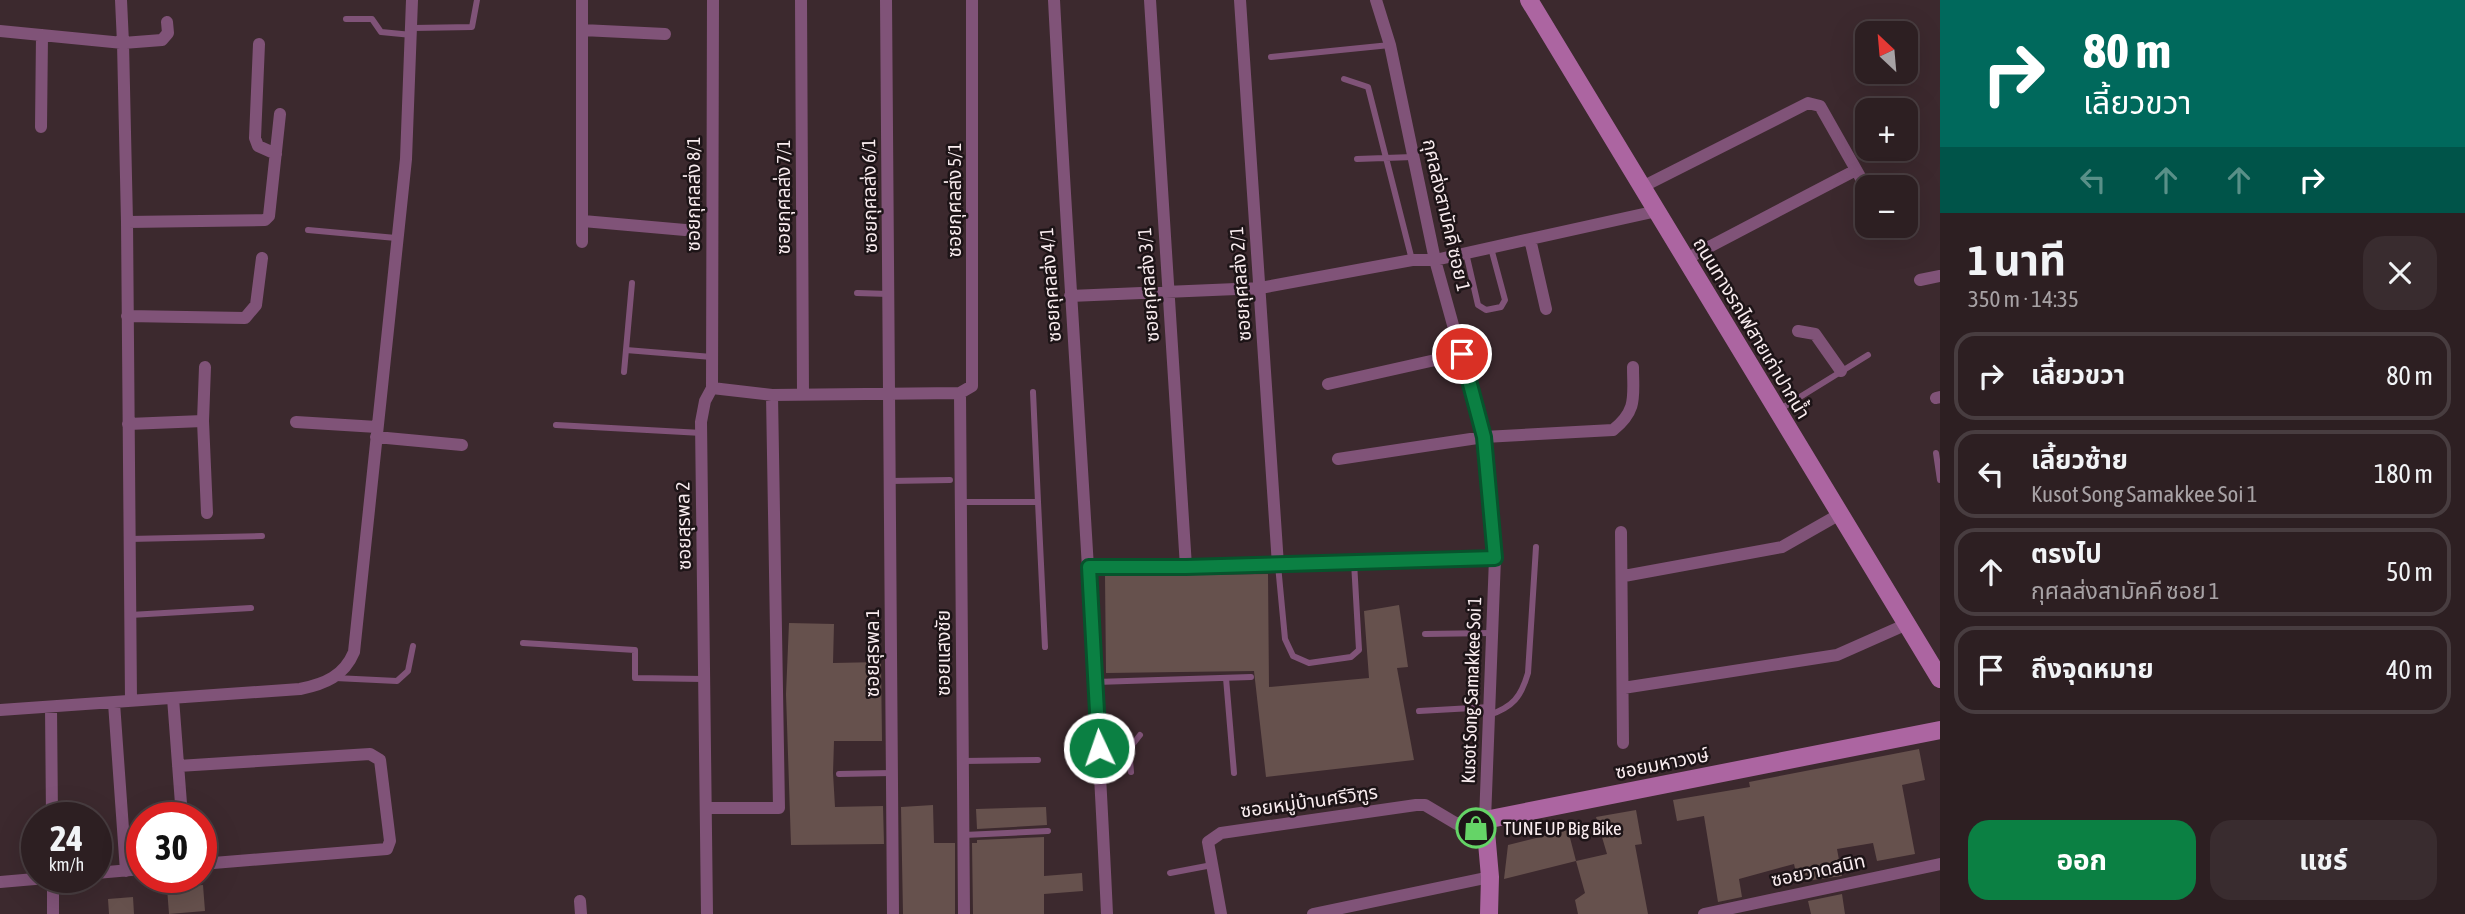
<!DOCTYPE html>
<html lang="th">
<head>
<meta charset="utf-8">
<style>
	:root { --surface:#2d1f22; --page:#392c2f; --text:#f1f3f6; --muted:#a7a2a5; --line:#483d40; --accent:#0b8043 }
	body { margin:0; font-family:"Asap Condensed","Noto Sans Thai",sans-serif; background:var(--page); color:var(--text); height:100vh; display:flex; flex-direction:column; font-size:26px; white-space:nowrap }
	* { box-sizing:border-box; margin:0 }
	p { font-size:23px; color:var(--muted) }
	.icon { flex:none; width:38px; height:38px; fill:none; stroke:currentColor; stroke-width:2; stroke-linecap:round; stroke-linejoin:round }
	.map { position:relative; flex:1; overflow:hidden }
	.panel { display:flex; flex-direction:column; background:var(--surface); width:525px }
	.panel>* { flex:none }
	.guide { background:#00695c; color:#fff; overflow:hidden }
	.needle { width:46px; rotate:334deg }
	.controls { position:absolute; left:1855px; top:21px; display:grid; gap:14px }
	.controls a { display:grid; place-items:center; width:63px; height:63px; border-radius:14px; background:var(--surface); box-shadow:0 7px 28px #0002,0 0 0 2px var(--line); font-size:35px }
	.speed { position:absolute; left:21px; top:802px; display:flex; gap:14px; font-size:35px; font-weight:700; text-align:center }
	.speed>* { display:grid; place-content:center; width:91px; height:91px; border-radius:50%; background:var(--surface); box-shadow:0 7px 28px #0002,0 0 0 2px var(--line); line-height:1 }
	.speed small { font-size:18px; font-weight:400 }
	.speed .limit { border:10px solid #d22; background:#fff; color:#111 }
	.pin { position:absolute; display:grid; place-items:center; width:60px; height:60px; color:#fff; margin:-30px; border:4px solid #fff; border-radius:50%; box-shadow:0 2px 7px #0007 }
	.me { position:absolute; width:77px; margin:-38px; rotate:357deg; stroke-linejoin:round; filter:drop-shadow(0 0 5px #0008) }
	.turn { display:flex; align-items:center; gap:24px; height:147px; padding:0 28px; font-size:32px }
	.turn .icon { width:91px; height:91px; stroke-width:2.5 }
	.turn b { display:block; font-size:49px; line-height:60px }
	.lanes { display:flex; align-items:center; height:66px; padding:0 28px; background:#0003; justify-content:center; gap:35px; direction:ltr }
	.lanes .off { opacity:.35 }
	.round { display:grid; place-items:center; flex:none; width:74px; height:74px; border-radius:21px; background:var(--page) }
	.head { display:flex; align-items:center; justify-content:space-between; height:119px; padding:0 28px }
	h1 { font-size:42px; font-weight:700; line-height:52px }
	.button { display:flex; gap:14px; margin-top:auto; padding:14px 28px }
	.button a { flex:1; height:80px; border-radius:21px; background:var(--accent); color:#fff; font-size:28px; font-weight:700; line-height:80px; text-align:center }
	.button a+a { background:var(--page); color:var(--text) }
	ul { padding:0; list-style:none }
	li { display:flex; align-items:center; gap:21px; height:88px; margin:0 14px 10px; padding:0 14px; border:4px solid var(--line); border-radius:21px }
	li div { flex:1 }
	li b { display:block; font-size:26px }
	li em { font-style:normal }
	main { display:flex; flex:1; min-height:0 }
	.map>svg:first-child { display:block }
</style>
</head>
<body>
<main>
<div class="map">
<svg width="1940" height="914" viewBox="0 0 1940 914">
	<rect width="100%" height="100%" fill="#3c292e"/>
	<path fill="#66514d" d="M 1268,574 L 1269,687 L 1369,678 L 1364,611 L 1399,605 L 1408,667 L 1397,668 L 1414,760 L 1266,777 L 1254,671 L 1106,673 L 1105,576 Z
		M 789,623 L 834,624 L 833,663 L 881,662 L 882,741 L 834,741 L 833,773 L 835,807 L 883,806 L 884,844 L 791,845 L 786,694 Z
		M 1919,749 L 1925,780 L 1902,785 L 1915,854 L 1877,861 L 1873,843 L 1837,849 L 1842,876 L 1798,882 L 1794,864 L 1739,879 L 1742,897 L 1718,902 L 1704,816 L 1677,821 L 1673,800 L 1750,787 L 1749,782 Z
		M 933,805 L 934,843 L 955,843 L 955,914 L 903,914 L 901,807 Z
		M 1046,807 L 1047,825 L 977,829 L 976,809 Z
		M 1636,810 L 1642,844 L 1635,845 L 1648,914 L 1578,914 L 1575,900 L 1585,893 L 1576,861 L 1607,854 L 1596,817 Z
		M 1568,830 L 1576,861 L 1504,879 L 1508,845 Z
		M 1044,837 L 1044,876 L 1082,873 L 1083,891 L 1044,894 L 1044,914 L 973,914 L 972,843 L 977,843 L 977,840 Z
		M 203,885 L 205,911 L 169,914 L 167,888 Z
		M 1842,894 L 1845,914 L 1811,914 L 1808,901 Z
		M 133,897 L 134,914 L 109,914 L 108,899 Z"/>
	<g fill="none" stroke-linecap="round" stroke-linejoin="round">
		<path stroke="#805378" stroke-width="6" d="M 346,19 L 372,19 L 381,32 L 412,35
			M 413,28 L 472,27 L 477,0
			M 1271,57 L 1390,45
			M 1344,79 L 1368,87 L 1412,260
			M 1357,159 L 1413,157
			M 308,230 L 396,238
			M 1466,253 L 1478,305 L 1486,310 L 1501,307 L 1505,300 L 1491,248
			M 857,293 L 889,294
			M 626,350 L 712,357
			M 624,372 L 632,283
			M 1033,392 L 1038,502
			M 1779,410 L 1868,355
			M 556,425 L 702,433
			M 1936,453 L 1940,480
			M 890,481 L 950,480
			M 961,502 L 1038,502 L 1045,647
			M 129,539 L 262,536
			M 1278,565 L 1285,639 L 1293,656 L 1309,663 L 1351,657 L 1359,650 L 1354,562
			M 130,615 L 251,608
			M 1425,634 L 1492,633
			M 523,643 L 635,650 L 635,678 L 704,679
			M 335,678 L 397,681 L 408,671 L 413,646
			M 1226,678 L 1234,773
			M 1096,682 L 1251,677
			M 1419,711 L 1490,707
			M 1489,715 C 1513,707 1521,697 1528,673 L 1536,547
			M 1099,748 L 1129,749 L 1140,735
			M 1129,749 L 1131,772
			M 963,761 L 1038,760
			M 839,774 L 892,773
			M 964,835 L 1048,831
			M 1170,873 L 1212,865"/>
		<path stroke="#805378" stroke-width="12" d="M 121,0 L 123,43 L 162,40 L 168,33 L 167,22
			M 801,0 L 803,394
			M 886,0 L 893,914
			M 1054,0 C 1070,305 1093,609 1107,914
			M 1150,0 L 1186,567
			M 1240,0 L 1278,565
			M 582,30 L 665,34
			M 0,31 L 123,43 L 127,222 L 131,701
			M 259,44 L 255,138 L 258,146 L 276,154
			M 41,127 L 42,35
			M 1642,187 L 1808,103 L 1820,106 L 1867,189
			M 583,221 L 685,230
			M 127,222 L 265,220 L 269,216 L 280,114
			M 1530,239 L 1546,309
			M 582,242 L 582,0
			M 1686,259 L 1856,170
			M 1920,280 L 1940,276
			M 1070,296 L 1260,288 L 1412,260 L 1435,260 L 1657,211
			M 127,316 L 245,318 L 256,305 L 262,258
			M 1798,331 L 1815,334 L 1841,371
			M 205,367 L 203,421 L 207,513
			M 1328,384 L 1462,354
			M 712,388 L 713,0
			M 960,393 L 964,914
			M 1936,398 L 1940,397
			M 296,422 L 377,427
			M 128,424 L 203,421
			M 376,437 L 462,445
			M 1338,459 L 1484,437 L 1613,430 C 1638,410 1633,396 1633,367
			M 1621,532 L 1623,743
			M 1089,567 L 1186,567 L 1495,558
			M 1624,576 L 1782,547 L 1840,514
			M 1623,688 L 1837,655 L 1907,624
			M 173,698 L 182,817
			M 114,703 L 126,871
			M 51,707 L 52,817
			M 0,710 L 300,689 C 325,684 344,676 354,652 L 406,159 L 412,0
			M 178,766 L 370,754 L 380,760 L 390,841 L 387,849 L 201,864
			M 706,808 L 779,808 L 772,395
			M 96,873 L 142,869
			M 0,882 L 58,877
			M 580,901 L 581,914
			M 53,914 L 53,877
			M 707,914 L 701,422 L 705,401 L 712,388 L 772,395 L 960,393 L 972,386 L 972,0
			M 1221,914 L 1208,842 L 1221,833 L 1416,805 L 1425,805 L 1457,824 L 1485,820 L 1495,558 L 1484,437 L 1435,260 L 1390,45 L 1376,0
			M 1313,914 L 1490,877
			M 1704,914 L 1940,864"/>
		<path stroke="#ac65a1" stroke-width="18" d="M 1529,0 L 1940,679
			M 1489,914 L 1490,877 L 1485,820 L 1940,730"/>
	</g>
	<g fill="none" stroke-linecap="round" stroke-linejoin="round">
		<g stroke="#07532c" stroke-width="18">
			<path id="route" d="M 1099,748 L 1089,567 L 1186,567 L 1495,558 L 1484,437 L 1462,354"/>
		</g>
		<use href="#route" stroke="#0b8043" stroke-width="12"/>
	</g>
	<defs>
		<g id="shop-ring" transform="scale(2.0125)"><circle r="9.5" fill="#1d1417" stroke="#65d467" stroke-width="1.5"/><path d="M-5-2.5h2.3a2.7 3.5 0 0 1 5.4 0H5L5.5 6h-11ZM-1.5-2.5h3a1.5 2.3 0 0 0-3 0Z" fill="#65d467"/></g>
	</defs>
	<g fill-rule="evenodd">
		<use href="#shop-ring" x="1476" y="828"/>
	</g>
	<g text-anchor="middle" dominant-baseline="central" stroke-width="5" stroke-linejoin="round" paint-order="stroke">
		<g font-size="19" fill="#f9ecef" stroke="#1d1417">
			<text transform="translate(693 194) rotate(-90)">ซอยกุศลส่ง 8/1</text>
			<text transform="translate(869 196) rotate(-91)">ซอยกุศลส่ง 6/1</text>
			<text transform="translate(783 197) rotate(-90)">ซอยกุศลส่ง 7/1</text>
			<text transform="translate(954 200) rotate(-90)">ซอยกุศลส่ง 5/1</text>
			<text transform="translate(1447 215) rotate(77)">กุศลส่งสามัคคี ซอย 1</text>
			<text transform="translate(1240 284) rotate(-94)">ซอยกุศลส่ง 2/1</text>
			<text transform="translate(1050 285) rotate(-94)">ซอยกุศลส่ง 4/1</text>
			<text transform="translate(1148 285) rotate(-94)">ซอยกุศลส่ง 3/1</text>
			<text transform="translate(1752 328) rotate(59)">ถนนทางรถไฟสายเก่าปากน้ำ</text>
			<text transform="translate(683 526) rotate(-91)">ซอยสุรพล 2</text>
			<text transform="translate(872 653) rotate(-90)">ซอยสุรพล 1</text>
			<text transform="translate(943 653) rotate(-90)">ซอยแสงชัย</text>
			<text transform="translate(1471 690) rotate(-88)">Kusot Song Samakkee Soi 1</text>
			<text transform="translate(1662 763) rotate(-11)">ซอยมหาวงษ์</text>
			<text transform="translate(1309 801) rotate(-8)">ซอยหมู่บ้านศรีวิฑูร</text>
			<text transform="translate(1818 870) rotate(-12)">ซอยวาดสนิท</text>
		</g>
		<g font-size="19" fill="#f9ecef" stroke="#1d1417" text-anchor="start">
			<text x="1503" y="828">TUNE UP Big Bike</text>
		</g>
	</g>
</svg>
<div class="controls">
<a><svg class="needle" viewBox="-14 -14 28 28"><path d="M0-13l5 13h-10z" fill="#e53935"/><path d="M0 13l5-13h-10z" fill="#a7a2a5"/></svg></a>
<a>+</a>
<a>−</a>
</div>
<div class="speed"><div>24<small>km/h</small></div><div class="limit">30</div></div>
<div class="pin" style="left:1462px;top:354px;background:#d93025"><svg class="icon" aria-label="arrive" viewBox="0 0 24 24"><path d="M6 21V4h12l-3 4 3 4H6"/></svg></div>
<svg class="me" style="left:1099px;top:748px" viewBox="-20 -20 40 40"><circle r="17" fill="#0b8043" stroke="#fff" stroke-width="3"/><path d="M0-11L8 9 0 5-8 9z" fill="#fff"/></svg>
</div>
<section class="panel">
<div class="guide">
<div class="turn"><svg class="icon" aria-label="right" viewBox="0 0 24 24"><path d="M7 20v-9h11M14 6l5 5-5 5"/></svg><div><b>80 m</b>เลี้ยวขวา</div></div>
<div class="lanes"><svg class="icon off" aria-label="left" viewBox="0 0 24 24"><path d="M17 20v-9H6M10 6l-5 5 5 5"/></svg><svg class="icon off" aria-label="ahead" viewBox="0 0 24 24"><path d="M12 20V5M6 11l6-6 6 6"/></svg><svg class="icon off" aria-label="ahead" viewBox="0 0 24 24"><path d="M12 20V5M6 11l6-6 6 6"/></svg><svg class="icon" aria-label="right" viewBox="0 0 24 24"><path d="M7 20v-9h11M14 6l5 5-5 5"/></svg></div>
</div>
<div class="head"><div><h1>1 นาที</h1><p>350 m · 14:35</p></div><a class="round"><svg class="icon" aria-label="close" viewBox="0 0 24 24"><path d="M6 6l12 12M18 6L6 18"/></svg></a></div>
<ul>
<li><svg class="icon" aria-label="right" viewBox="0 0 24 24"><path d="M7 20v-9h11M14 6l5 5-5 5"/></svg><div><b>เลี้ยวขวา</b></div><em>80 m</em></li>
<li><svg class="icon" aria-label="left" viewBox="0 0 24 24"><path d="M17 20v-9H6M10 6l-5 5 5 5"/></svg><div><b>เลี้ยวซ้าย</b><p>Kusot Song Samakkee Soi 1</p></div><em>180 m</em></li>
<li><svg class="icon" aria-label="ahead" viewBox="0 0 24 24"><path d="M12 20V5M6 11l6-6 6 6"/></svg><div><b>ตรงไป</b><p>กุศลส่งสามัคคี ซอย 1</p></div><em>50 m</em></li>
<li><svg class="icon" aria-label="arrive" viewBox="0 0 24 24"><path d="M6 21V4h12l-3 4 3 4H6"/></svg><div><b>ถึงจุดหมาย</b></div><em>40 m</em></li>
</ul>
<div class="button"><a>ออก</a><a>แชร์</a></div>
</section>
</main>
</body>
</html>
